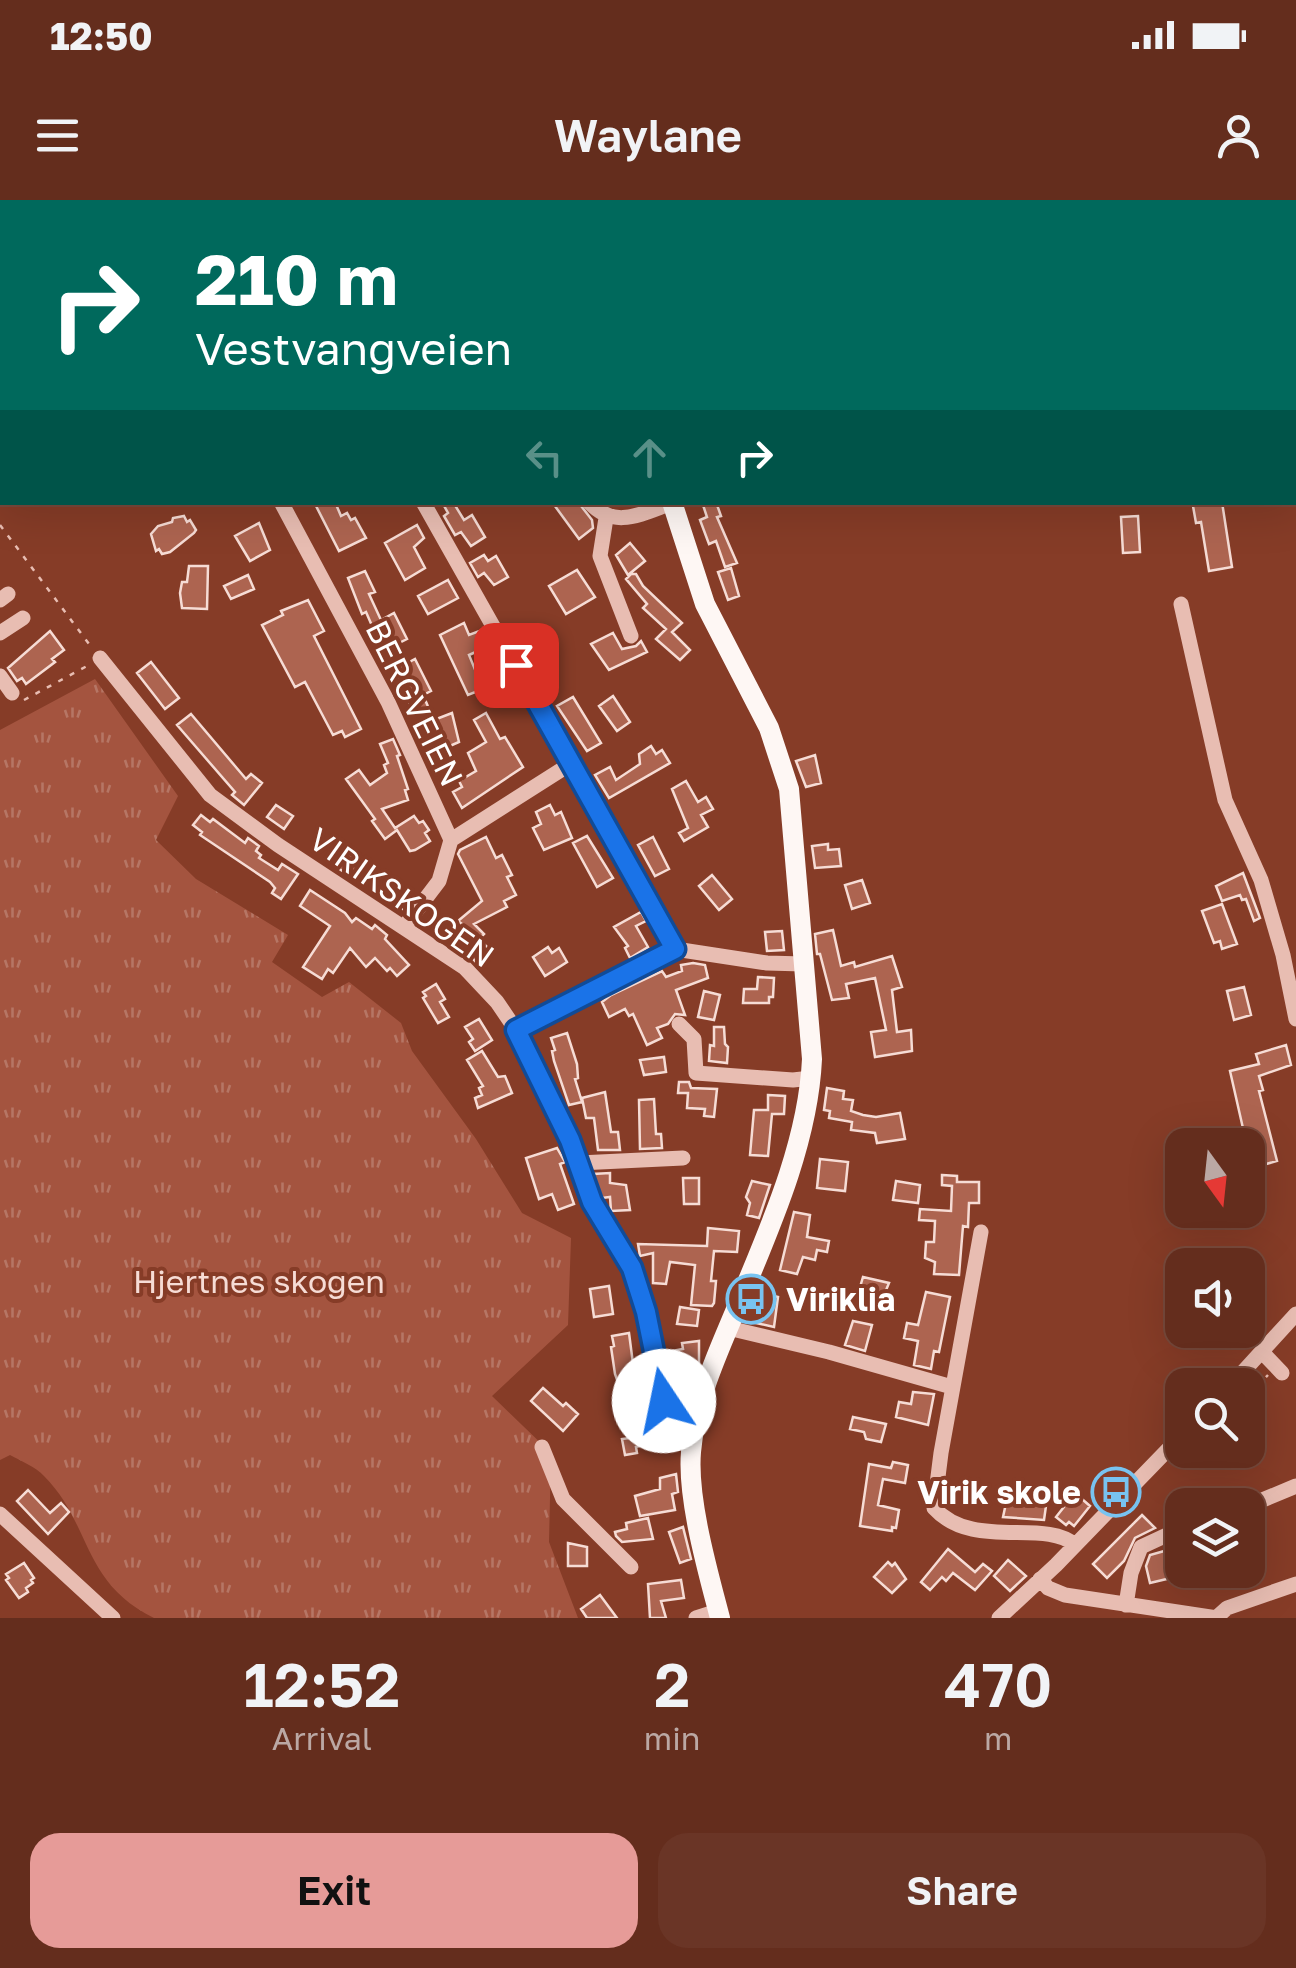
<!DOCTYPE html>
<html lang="en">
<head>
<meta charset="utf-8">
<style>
	:root { --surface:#642d1d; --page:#6a3526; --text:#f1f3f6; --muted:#bba8a4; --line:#78493b; --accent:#e69b98 }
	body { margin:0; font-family:"Golos Text",sans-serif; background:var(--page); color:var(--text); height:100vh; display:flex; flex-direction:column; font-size:38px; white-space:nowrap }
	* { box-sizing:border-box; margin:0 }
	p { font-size:32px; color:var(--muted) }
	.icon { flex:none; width:55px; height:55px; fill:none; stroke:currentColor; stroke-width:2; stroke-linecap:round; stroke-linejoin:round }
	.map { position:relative; height:1418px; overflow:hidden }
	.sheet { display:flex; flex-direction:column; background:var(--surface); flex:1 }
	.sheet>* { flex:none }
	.banner { position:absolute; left:0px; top:0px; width:1298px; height:305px; box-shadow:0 10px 40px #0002,0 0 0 2px var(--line); background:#00695c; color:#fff; overflow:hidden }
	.needle { width:65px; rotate:165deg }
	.controls { position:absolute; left:1165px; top:928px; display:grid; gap:20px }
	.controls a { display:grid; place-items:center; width:100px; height:100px; border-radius:20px; background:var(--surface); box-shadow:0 10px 40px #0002,0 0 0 2px var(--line); font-size:50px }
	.pin { position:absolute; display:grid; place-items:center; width:85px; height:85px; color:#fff; margin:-42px; border-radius:20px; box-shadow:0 5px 15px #0006 }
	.me { position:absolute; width:110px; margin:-55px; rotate:349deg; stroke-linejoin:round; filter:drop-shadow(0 0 8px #0008) }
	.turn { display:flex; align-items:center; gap:35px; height:210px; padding:0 30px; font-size:45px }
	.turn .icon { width:130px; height:130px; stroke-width:2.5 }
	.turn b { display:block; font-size:70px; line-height:85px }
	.lanes { display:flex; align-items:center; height:95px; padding:0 30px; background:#0003; justify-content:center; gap:50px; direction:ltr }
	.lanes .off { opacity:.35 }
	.eta { display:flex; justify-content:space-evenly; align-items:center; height:170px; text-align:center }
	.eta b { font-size:60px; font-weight:600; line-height:70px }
	.primary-button { display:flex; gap:20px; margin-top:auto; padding:20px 30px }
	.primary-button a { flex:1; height:115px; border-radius:30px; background:var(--accent); color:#111; font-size:40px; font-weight:600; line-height:115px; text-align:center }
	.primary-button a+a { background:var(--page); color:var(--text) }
	.status { display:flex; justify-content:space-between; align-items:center; height:70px; padding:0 50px; background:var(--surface); direction:ltr }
	.status svg { height:28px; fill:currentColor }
	header { display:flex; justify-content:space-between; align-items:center; height:130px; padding:0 30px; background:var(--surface); font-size:45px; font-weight:600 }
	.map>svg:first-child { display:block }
</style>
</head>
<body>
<div class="status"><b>12:50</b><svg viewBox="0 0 49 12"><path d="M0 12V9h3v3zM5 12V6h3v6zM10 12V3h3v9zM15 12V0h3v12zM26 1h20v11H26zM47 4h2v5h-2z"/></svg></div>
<header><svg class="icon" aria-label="menu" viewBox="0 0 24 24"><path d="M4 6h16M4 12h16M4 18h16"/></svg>Waylane<svg class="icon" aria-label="person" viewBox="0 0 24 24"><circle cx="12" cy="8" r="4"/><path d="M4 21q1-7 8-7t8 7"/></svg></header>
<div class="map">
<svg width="1296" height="1418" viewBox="0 0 1296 1418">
	<defs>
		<pattern id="grass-tufts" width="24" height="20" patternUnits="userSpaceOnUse" patternTransform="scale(2.5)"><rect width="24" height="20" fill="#a4543f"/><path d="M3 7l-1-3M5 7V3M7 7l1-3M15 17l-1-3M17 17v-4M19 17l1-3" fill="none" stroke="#b67665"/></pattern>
	</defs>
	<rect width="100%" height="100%" fill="#863c27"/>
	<path fill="url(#grass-tufts)" d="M 95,479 L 178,596 L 156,640 L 196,679 L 288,735 L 272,762 L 322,797 L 349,782 L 401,823 L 412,851 L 476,939 L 522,1013 L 571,1038 L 568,1125 L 492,1196 L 551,1253 L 549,1342 L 578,1418 L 154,1418 C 81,1382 92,1324 44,1276 C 36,1267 21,1261 10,1255 L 0,1260 L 0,530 Z"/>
	<path fill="#ad6450" stroke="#f6dcd5" stroke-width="2.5" d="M 314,302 L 335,302 L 341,316 L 347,313 L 351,320 L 355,318 L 366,338 L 339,351 Z
		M 442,302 L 453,302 L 464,320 L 472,315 L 485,337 L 471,346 L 461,332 L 455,335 L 444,316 L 448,313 Z
		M 552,302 L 578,302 L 592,320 L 593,328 L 579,339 Z
		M 702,302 L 716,302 L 721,316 L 717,317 L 737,363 L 725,367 L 716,341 L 709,344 L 700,320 L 707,317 Z
		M 1222,302 L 1232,367 L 1209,371 L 1201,322 L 1196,323 L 1193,306 Z
		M 184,316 L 187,322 L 190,320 L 196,330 L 194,333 L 170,352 L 162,354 L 159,349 L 156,351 L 151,334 L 158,326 L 172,322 L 173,318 Z
		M 1138,316 L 1140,352 L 1123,353 L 1121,317 Z
		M 259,323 L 270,350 L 250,361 L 235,336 Z
		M 417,325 L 424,338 L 414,347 L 425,368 L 405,380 L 385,343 Z
		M 630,343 L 645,361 L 628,375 L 616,355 Z
		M 484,355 L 488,361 L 496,356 L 508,377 L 494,385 L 484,373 L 478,377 L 470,363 Z
		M 189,366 L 208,366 L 207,409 L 182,408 L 180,393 L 182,382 L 187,382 Z
		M 731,368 L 739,396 L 728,400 L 718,372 Z
		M 577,370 L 595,397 L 566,414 L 549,386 Z
		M 365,371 L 375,392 L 369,394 L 381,420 L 394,413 L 407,439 L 383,451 L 366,412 L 362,414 L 348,378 Z
		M 631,374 L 636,374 L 643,386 L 682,423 L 672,432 L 690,450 L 680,460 L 656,439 L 666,429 L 643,408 L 647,404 L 626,379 Z
		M 248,375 L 254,389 L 231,399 L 224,386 Z
		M 448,380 L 458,398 L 428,414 L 418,396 Z
		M 308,400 L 324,431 L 314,436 L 361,529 L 345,537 L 342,531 L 333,535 L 305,482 L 295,487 L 262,425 L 283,415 L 281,411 Z
		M 464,423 L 469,435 L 482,430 L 489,446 L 469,455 L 483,489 L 468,495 L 440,435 Z
		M 50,431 L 64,450 L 52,459 L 55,462 L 26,484 L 22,478 L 17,481 L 8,468 Z
		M 613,433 L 622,449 L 636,446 L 641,441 L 647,452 L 609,470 L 591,444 Z
		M 415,459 L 431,491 L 423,495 L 430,511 L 415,516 L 410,504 L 413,503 L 395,470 Z
		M 151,462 L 179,498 L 165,509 L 137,473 Z
		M 613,496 L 630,522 L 617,531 L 599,506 Z
		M 573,497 L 601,543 L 587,551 L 557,506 Z
		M 452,513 L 459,542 L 434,553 L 426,523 Z
		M 486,513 L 500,539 L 505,537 L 523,567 L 462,608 L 453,592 L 462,587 L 459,581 L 476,571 L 468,553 L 486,542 L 474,520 Z
		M 191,514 L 246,579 L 251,574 L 262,583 L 244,605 L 232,595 L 235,592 L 177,525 Z
		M 393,539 L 400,555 L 397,556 L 408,589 L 405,590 L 408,600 L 382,609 L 395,628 L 414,616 L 419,623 L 423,621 L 429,630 L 425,633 L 430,641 L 415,650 L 410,651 L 397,630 L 385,639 L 372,621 L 375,619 L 346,579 L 359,570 L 370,585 L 387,573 L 384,565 L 388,563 L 380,544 Z
		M 651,546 L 656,554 L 662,550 L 670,563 L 609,598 L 595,575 L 610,567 L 616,580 L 640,564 L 639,554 Z
		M 815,555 L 821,583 L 806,587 L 796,561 Z
		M 686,581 L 698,602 L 706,597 L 713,609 L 701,615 L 708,627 L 684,641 L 679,633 L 688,628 L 672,589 Z
		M 276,605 L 293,616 L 284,629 L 267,617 Z
		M 550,605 L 555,615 L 561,612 L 572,638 L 544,650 L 533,628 L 541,624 L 536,612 Z
		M 201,615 L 210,622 L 213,619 L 245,643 L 248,638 L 259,646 L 256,651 L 261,655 L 259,658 L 278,670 L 282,664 L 298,674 L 281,699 L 272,693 L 275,688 L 270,682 L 200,635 L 202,632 L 193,625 Z
		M 587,636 L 613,678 L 597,687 L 573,643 Z
		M 486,637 L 496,658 L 502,655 L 512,675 L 507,677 L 516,695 L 504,701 L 507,707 L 474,724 L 484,734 L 479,739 L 489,749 L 476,762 L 464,750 L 468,746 L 458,736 L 466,727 L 458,721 L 482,701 L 458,654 L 460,650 Z
		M 653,637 L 669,669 L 655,676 L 638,645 Z
		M 828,644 L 828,650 L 839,649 L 841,666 L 815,668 L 812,646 Z
		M 348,653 L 365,665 L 354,679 L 338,668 Z
		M 1243,673 L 1260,718 L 1254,721 L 1246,699 L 1242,700 L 1240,695 L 1222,701 L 1216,686 Z
		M 712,675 L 732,699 L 719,710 L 699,686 Z
		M 391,680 L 410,700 L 403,709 L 381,691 Z
		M 862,680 L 870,703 L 852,709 L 845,685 Z
		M 310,690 L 345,713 L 352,722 L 356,718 L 372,729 L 375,725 L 387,735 L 385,739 L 409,765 L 397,776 L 390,768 L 387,771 L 375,758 L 366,767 L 350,748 L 333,773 L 328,769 L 322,779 L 303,767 L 330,726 L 300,706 Z
		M 1222,704 L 1237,744 L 1222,749 L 1220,741 L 1214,743 L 1202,711 Z
		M 641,712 L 646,721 L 636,726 L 648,747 L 630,758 L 625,748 L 628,746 L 614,727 Z
		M 833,730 L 841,766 L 854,762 L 855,767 L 892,756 L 902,787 L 892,790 L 897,832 L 911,830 L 912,851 L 875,857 L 871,832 L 886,830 L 875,778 L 846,784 L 849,798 L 832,800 L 820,754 L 817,754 L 815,734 Z
		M 782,731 L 784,750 L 767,751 L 765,732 Z
		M 548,747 L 552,753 L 559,748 L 567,762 L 545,776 L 533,757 Z
		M 693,763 L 705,765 L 708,778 L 676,790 L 685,815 L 675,814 L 668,824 L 657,828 L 662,838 L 647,845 L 633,814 L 629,816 L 625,809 L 609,817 L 602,802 L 611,795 L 662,771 L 666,777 L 682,771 L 681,765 Z
		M 758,777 L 774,778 L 773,797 L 769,797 L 769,803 L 743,803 L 744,789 L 757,789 Z
		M 436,784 L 445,799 L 440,802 L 449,817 L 438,823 L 423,798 L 426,796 L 423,792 Z
		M 1244,787 L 1251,815 L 1234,820 L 1227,791 Z
		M 704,791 L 720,795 L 714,820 L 698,817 Z
		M 479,819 L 492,840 L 475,851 L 469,842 L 473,839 L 465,827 Z
		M 714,827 L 724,827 L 725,844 L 728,847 L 727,863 L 709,861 L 710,845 L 714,846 Z
		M 567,833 L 577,864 L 578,878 L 575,879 L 582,902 L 569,905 L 554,861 L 552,851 L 555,850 L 551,838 Z
		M 1286,845 L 1291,865 L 1259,876 L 1263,890 L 1259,891 L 1277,961 L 1252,968 L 1230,871 L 1259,864 L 1256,854 Z
		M 482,851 L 498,877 L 505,876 L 512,893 L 478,908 L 475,898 L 482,895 L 479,888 L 483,886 L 467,860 Z
		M 664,857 L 666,872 L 644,875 L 640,860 Z
		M 679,882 L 689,882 L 691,888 L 717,889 L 714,917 L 704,916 L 705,909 L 687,908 L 688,893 L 678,893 Z
		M 827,888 L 844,891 L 843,899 L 853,900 L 851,911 L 863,915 L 876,917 L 900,913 L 905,939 L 877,943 L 875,933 L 851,930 L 852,922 L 829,918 L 830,911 L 824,910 Z
		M 605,892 L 611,932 L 618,932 L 620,950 L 598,950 L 594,918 L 586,918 L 582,898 Z
		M 768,895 L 785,896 L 784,914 L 772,914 L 768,956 L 750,955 L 754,910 L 768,910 Z
		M 654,899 L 656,934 L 661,934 L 662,948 L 640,949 L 639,900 Z
		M 557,948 L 565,962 L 560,964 L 574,1004 L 558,1010 L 552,994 L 539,999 L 526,958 Z
		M 820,959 L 848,962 L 845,991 L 817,988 Z
		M 610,973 L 610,983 L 626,985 L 630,1010 L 611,1011 L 610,997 L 602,998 L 593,974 Z
		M 942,975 L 957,976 L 957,982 L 979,982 L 979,1003 L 969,1003 L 968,1027 L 963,1026 L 959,1075 L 934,1074 L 935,1062 L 925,1058 L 926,1042 L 934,1042 L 935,1021 L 919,1020 L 920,1009 L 951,1011 L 952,986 L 942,985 Z
		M 683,978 L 699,978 L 699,1004 L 684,1004 Z
		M 752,981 L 770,985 L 759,1018 L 747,1015 L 750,1003 L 746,997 Z
		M 896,981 L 920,985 L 918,1003 L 893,1000 Z
		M 794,1012 L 810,1015 L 807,1037 L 829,1041 L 827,1052 L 817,1050 L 815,1060 L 803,1057 L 797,1074 L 780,1070 Z
		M 708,1028 L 739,1031 L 737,1052 L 714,1051 L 711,1081 L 716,1081 L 714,1103 L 712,1106 L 691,1105 L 695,1065 L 670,1062 L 666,1084 L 653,1083 L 653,1053 L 640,1056 L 638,1044 L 707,1046 Z
		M 863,1077 L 889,1083 L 882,1100 L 858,1094 Z
		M 609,1086 L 613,1114 L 594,1117 L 590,1089 Z
		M 926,1092 L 950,1097 L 939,1152 L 934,1151 L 931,1169 L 914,1165 L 918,1141 L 904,1138 L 907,1123 L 918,1125 Z
		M 761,1093 L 778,1097 L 774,1127 L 756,1123 Z
		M 680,1107 L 699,1110 L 697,1126 L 677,1124 Z
		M 853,1121 L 872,1125 L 865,1151 L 845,1145 Z
		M 629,1133 L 635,1179 L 653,1234 L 658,1233 L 660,1240 L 636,1247 L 637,1253 L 625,1255 L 622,1239 L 637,1237 L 615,1174 L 611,1147 L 614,1146 L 612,1136 Z
		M 699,1141 L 699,1163 L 679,1165 L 680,1173 L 671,1175 L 666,1152 L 683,1149 L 682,1143 Z
		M 543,1188 L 563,1206 L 566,1203 L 578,1214 L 563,1231 L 531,1201 Z
		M 913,1192 L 934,1194 L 928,1225 L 896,1217 L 899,1202 L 911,1204 Z
		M 853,1217 L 886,1224 L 881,1242 L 866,1239 L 864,1232 L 850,1229 Z
		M 893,1262 L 908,1265 L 905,1283 L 883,1279 L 878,1305 L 899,1310 L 896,1328 L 892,1327 L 892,1331 L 860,1326 L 869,1264 L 891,1268 Z
		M 676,1274 L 678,1292 L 672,1294 L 675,1310 L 640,1316 L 635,1296 L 660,1289 L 660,1278 Z
		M 28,1290 L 50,1313 L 61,1303 L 69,1312 L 48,1334 L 17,1301 Z
		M 1075,1293 L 1090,1306 L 1074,1326 L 1069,1322 L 1066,1325 L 1056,1317 Z
		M 1008,1294 L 1047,1299 L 1044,1320 L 1003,1317 Z
		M 1142,1315 L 1155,1328 L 1135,1338 L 1124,1361 L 1107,1378 L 1093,1364 Z
		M 648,1318 L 653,1339 L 622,1342 L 616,1336 L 615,1332 L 627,1329 L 626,1323 Z
		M 683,1327 L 691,1359 L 680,1363 L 669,1332 Z
		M 568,1343 L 587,1347 L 587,1366 L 568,1366 Z
		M 1182,1346 L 1182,1370 L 1191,1370 L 1194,1379 L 1175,1384 L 1171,1378 L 1150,1383 L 1146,1366 L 1150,1355 Z
		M 948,1349 L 975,1372 L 983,1364 L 992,1371 L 975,1390 L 953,1373 L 946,1381 L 942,1377 L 930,1390 L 921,1382 Z
		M 1008,1360 L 1026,1376 L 1010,1391 L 994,1376 Z
		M 888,1362 L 892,1366 L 895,1363 L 906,1379 L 892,1393 L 874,1377 Z
		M 24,1363 L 34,1378 L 31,1380 L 33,1383 L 26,1388 L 28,1392 L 19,1398 L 6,1380 L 9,1378 L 6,1374 Z
		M 681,1380 L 684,1398 L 661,1401 L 666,1418 L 650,1418 L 648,1384 Z
		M 600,1395 L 617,1418 L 587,1418 L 581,1409 Z"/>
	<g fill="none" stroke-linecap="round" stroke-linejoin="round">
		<path stroke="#e8bdb2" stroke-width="2.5" stroke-dasharray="5 8" stroke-linecap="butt" d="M 363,0 L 364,2
			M 0,325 L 92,448
			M 24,500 L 87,466
			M 1248,1196 L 1268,1175
			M 1176,1263 L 1195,1250"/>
		<path stroke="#e8bdb2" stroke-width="15" d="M 249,0 L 250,2
			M 281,302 L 388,502 L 451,640 L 439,681 L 404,727
			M 423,302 L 675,749 L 516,830
			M 589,302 C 614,330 641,314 672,303
			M 606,318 L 600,356 L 631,436
			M 0,400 L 8,394
			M 1181,404 L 1225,600 L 1261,680 L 1283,755 L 1296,819
			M 0,433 L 23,418
			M 100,458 L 210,595 L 278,645 L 465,768 L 497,802 L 516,830 L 560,919 L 592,1003 L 631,1068 L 646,1112 L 667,1209 L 676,1221 L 694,1226
			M 0,476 L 12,493
			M 451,640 L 572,563
			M 675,749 L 767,763 L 803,764
			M 679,824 L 694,839 L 696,873 L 793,880 L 811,878
			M 579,963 L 683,958
			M 981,1032 L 941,1253 L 934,1308 C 973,1351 1044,1318 1075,1345
			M 728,1128 L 829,1152 L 952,1187
			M 1262,1152 L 1282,1173
			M 1231,1185 L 1296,1114
			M 542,1247 L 563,1299 L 631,1367
			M 1248,1306 L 1296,1286
			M 0,1314 L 113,1418
			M 1040,1379 L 1048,1388 L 1065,1395 L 1217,1418
			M 1126,1405 L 1131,1373 L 1141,1347 L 1182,1328
			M 1217,1417 L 1227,1408 L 1296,1384
			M 696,1418 L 718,1411
			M 999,1418 L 1056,1365 L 1182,1235"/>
		<path stroke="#fef7f4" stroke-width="20" d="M 577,0 L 577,2
			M 672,302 L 705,404 L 769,528 L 789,589 L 812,859 C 808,946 767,1034 734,1114 C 715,1159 695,1203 691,1252 C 687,1299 708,1372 720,1418"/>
	</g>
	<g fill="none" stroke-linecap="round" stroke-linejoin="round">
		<g stroke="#114b97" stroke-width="25">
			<path id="route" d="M 516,465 L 675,749 L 516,830 L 570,940 L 592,1002 L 632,1068 L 646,1112 L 664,1201"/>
		</g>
		<use href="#route" stroke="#1a73e8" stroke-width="18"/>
	</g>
	<defs>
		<g id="bus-ring" transform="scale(2.5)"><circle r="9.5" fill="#863c27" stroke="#78c3f0" stroke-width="1.5"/><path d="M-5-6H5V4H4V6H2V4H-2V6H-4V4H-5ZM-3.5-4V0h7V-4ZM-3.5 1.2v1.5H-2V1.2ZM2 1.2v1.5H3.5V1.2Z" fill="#78c3f0"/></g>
	</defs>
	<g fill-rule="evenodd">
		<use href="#bus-ring" x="751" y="1099"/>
		<use href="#bus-ring" x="1116" y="1292"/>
	</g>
	<g text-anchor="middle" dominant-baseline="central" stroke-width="8" stroke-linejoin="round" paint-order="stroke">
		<g font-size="32" fill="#fff" stroke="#863c27">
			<text transform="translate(415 503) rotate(64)">BERGVEIEN</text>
			<text transform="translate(402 697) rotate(35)">VIRIKSKOGEN</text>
		</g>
		<g font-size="32" fill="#f6dcd5" stroke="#863c27">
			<text x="259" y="1081">Hjertnes skogen</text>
		</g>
		<g font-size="32" font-weight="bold" fill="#fff" stroke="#863c27" text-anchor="start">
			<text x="786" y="1099">Viriklia</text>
			<text x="1081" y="1292" text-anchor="end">Virik skole</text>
		</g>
	</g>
</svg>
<div class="controls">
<a><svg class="needle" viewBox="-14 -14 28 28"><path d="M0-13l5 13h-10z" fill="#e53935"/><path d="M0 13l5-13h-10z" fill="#bba8a4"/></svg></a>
<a><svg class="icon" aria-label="sound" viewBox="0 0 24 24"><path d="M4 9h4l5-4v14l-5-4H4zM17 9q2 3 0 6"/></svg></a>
<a><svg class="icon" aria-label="search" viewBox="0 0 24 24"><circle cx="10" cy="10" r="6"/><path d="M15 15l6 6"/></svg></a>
<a><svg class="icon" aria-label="layers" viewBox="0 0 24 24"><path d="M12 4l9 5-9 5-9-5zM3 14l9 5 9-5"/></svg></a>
</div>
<div class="pin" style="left:516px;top:465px;background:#d93025"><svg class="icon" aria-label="arrive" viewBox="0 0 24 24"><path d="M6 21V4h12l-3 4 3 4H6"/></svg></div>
<svg class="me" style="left:664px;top:1201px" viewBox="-20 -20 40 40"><circle r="19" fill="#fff"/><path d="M0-13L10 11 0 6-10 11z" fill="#1a73e8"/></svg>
<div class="banner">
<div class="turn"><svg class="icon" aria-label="right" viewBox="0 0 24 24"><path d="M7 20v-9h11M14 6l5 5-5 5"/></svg><div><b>210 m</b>Vestvangveien</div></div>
<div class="lanes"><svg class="icon off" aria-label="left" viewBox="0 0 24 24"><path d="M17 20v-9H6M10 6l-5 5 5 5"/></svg><svg class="icon off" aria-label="ahead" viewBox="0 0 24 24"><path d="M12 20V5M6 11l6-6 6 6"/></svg><svg class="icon" aria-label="right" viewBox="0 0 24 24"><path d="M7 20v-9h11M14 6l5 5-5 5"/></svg></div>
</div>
</div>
<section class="sheet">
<div class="eta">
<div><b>12:52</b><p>Arrival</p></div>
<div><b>2</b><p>min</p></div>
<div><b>470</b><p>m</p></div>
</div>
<div class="primary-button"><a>Exit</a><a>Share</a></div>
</section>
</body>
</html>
